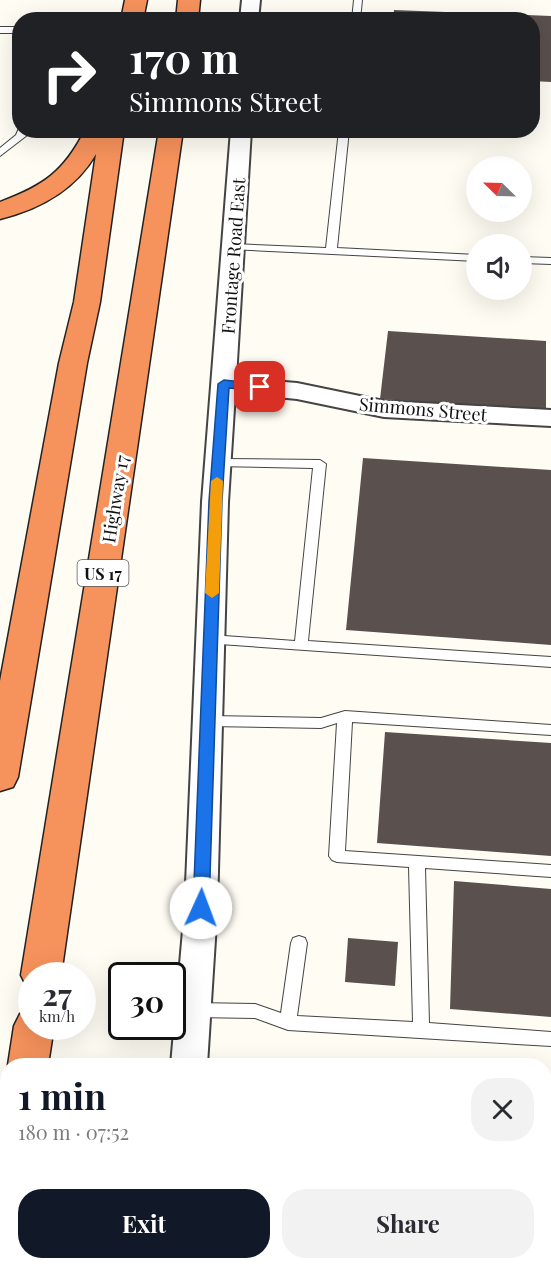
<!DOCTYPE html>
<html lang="en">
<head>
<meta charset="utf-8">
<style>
	:root { --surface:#fff; --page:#f2f2f3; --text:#2b2b33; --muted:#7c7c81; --accent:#111827 }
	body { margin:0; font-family:"Playfair Display",serif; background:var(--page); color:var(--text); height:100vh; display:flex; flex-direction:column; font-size:22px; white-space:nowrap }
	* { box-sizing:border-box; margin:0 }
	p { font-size:20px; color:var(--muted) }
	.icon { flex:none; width:33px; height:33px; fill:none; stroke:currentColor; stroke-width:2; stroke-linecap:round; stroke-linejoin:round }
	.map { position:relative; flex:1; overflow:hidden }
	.side { position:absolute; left:0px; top:1058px; width:552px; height:212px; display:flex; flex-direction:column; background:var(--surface); border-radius:24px 24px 0 0; box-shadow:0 6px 24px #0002 }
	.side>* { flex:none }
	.top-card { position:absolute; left:12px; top:12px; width:528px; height:126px; border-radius:24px; box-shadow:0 6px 24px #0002; background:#202124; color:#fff; overflow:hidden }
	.needle { width:39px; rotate:293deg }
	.tools { position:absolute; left:466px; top:156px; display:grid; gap:12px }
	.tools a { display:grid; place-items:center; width:66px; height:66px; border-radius:50%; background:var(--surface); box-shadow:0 6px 24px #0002; font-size:30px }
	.speed { position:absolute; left:18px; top:962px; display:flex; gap:12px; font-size:30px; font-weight:700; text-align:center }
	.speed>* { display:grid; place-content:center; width:78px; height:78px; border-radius:50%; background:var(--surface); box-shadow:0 6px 24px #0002; line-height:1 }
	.speed small { font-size:15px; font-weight:400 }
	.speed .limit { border:3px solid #111; border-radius:9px; background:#fff; color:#111 }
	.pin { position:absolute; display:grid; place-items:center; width:51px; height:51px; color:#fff; margin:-26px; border-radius:12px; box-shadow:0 3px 9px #0006 }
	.me { position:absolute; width:66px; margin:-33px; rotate:2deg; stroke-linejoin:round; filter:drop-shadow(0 0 4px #0008) }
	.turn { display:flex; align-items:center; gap:21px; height:126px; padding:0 18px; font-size:27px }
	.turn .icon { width:78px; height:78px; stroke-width:2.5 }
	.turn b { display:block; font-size:42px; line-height:51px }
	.round { display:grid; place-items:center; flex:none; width:63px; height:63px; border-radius:24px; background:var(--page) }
	.summary { display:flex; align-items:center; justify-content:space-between; height:102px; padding:0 18px }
	h1 { font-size:36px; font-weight:700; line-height:45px; color:var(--accent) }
	.button { display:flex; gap:12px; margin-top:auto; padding:12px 18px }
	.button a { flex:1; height:69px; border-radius:24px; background:var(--accent); color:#fff; font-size:24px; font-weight:700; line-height:69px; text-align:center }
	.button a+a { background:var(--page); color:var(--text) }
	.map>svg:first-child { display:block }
</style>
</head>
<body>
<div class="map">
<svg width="551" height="1268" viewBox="0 0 551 1268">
	<rect width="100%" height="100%" fill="#fffcf4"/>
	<path fill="#5a504d" d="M 394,10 L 551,16 L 551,82 L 532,81 L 532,20 L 393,20 Z
		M 388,331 L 546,341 L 546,410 L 380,399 Z
		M 363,458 L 551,470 L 551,645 L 346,630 Z
		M 385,732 L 551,743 L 551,856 L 377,843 Z
		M 454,881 L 551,889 L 551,1017 L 450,1009 Z
		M 348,938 L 398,942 L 395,986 L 345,982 Z"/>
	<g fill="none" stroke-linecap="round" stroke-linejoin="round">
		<g stroke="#444" stroke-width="2">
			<path id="lane" d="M 354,0 L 362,0 L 360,20 L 352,20 Z
				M 0,27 L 20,27 L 20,33 L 0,33 Z
				M 19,128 L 20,130 L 27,130 L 26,136 L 0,156 L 0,148 L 16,135 Z
				M 339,130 L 349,130 L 337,248 L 477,255 L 477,261 L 229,249 L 229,245 L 233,244 L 326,248 Z
				M 522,257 L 551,258 L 551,264 L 522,263 Z
				M 218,459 L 320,460 L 326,464 L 308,641 L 551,657 L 551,667 L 205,643 L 203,640 L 205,637 L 210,635 L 295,641 L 313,468 L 214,466 L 212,463 Z
				M 345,711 L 551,725 L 551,735 L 352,722 L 345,851 L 551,865 L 551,877 L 425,868 L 429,1023 L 551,1032 L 551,1046 L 288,1030 L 255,1018 L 194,1017 L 188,1015 L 186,1010 L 188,1005 L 194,1003 L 255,1004 L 281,1013 L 291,943 L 293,938 L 299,936 L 305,938 L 307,943 L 297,1016 L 413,1022 L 409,867 L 337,862 L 332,860 L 329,856 L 337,723 L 321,728 L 207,726 L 202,725 L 200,721 L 202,717 L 207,716 L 321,718 Z
				M 544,1121 L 551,1121 L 551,1137 L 544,1137 Z
				M 299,1262 L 317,1262 L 317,1268 L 299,1268 Z"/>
		</g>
		<g stroke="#444" stroke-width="4">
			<path id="street" d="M 242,0 L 260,0 L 258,20 L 240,20 Z
				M 231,130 L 251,130 L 236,378 L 297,383 L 384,401 L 551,410 L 551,426 L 384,417 L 297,399 L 235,393 L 228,502 L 217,908 L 207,1065 L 171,1065 L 185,908 L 202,502 Z
				M 156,1262 L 194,1262 L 194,1268 L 156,1268 Z"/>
		</g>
		<g stroke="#222" stroke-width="3">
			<path id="highway" d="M 125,0 L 147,0 L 143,20 L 121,20 Z
				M 178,0 L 200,0 L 198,20 L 176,20 Z
				M 85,130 L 124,130 L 100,302 L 87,363 L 18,777 L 13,787 L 0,791 L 0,681 L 59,363 L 74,302 L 96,154 C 75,190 40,209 0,219 L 0,202 C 43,186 64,172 85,130 Z
				M 159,130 L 183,130 L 61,975 L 32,975 L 32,988 L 27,987 L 21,975 Z
				M 32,1010 L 32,1026 L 54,1026 L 48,1065 L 8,1065 L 14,1026 L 20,1014 Z
				M 8,1191 L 8,1262 L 23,1262 L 21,1268 L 0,1268 L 0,1194 Z"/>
		</g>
		<use href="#lane" fill="#fff" fill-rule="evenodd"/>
		<use href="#street" fill="#fff" fill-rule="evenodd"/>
		<use href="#highway" fill="#f6925c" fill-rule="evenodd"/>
	</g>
	<path fill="#1a73e8" stroke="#114b97" stroke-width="1.5" d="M 224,380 L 260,384 L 266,387 L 260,391 L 229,388 L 222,501 L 209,908 L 206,913 L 201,915 L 195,913 L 193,908 L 209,501 L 218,384 Z"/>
	<path fill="#f59e0b" d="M 217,477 L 223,481 L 219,593 L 212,598 L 205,593 L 211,481 Z"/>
	<g text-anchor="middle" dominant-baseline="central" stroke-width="6" stroke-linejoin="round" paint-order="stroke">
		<rect fill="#fff" stroke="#585858" stroke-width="1.5" x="77.5" y="560" width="51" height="26" rx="4.5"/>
		<g font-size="16" font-weight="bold" fill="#111">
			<text x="103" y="573">US 17</text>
		</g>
		<g font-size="18" fill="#111" stroke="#fff">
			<text transform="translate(233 256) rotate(-86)">Frontage Road East</text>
			<text transform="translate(423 409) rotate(5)">Simmons Street</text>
			<text transform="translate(115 499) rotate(-81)">Highway 17</text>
		</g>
	</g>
</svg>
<div class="tools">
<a><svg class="needle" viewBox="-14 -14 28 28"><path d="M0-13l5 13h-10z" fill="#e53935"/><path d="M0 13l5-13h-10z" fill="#7c7c81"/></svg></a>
<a><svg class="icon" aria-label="sound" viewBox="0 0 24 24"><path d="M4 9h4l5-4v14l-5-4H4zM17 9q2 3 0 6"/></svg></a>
</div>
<div class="speed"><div>27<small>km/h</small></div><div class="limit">30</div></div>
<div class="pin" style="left:260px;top:387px;background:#d93025"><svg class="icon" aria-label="arrive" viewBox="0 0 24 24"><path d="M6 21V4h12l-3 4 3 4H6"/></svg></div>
<svg class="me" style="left:201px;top:908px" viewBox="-20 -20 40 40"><circle r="19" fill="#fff"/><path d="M0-13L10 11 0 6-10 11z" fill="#1a73e8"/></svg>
<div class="top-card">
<div class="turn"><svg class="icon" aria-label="right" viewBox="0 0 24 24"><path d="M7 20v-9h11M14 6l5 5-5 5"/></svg><div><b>170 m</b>Simmons Street</div></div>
</div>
<section class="side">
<div class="summary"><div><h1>1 min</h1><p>180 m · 07:52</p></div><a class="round"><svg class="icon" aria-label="close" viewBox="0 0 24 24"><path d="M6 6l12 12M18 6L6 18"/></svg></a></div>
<div class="button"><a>Exit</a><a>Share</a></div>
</section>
</div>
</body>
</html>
